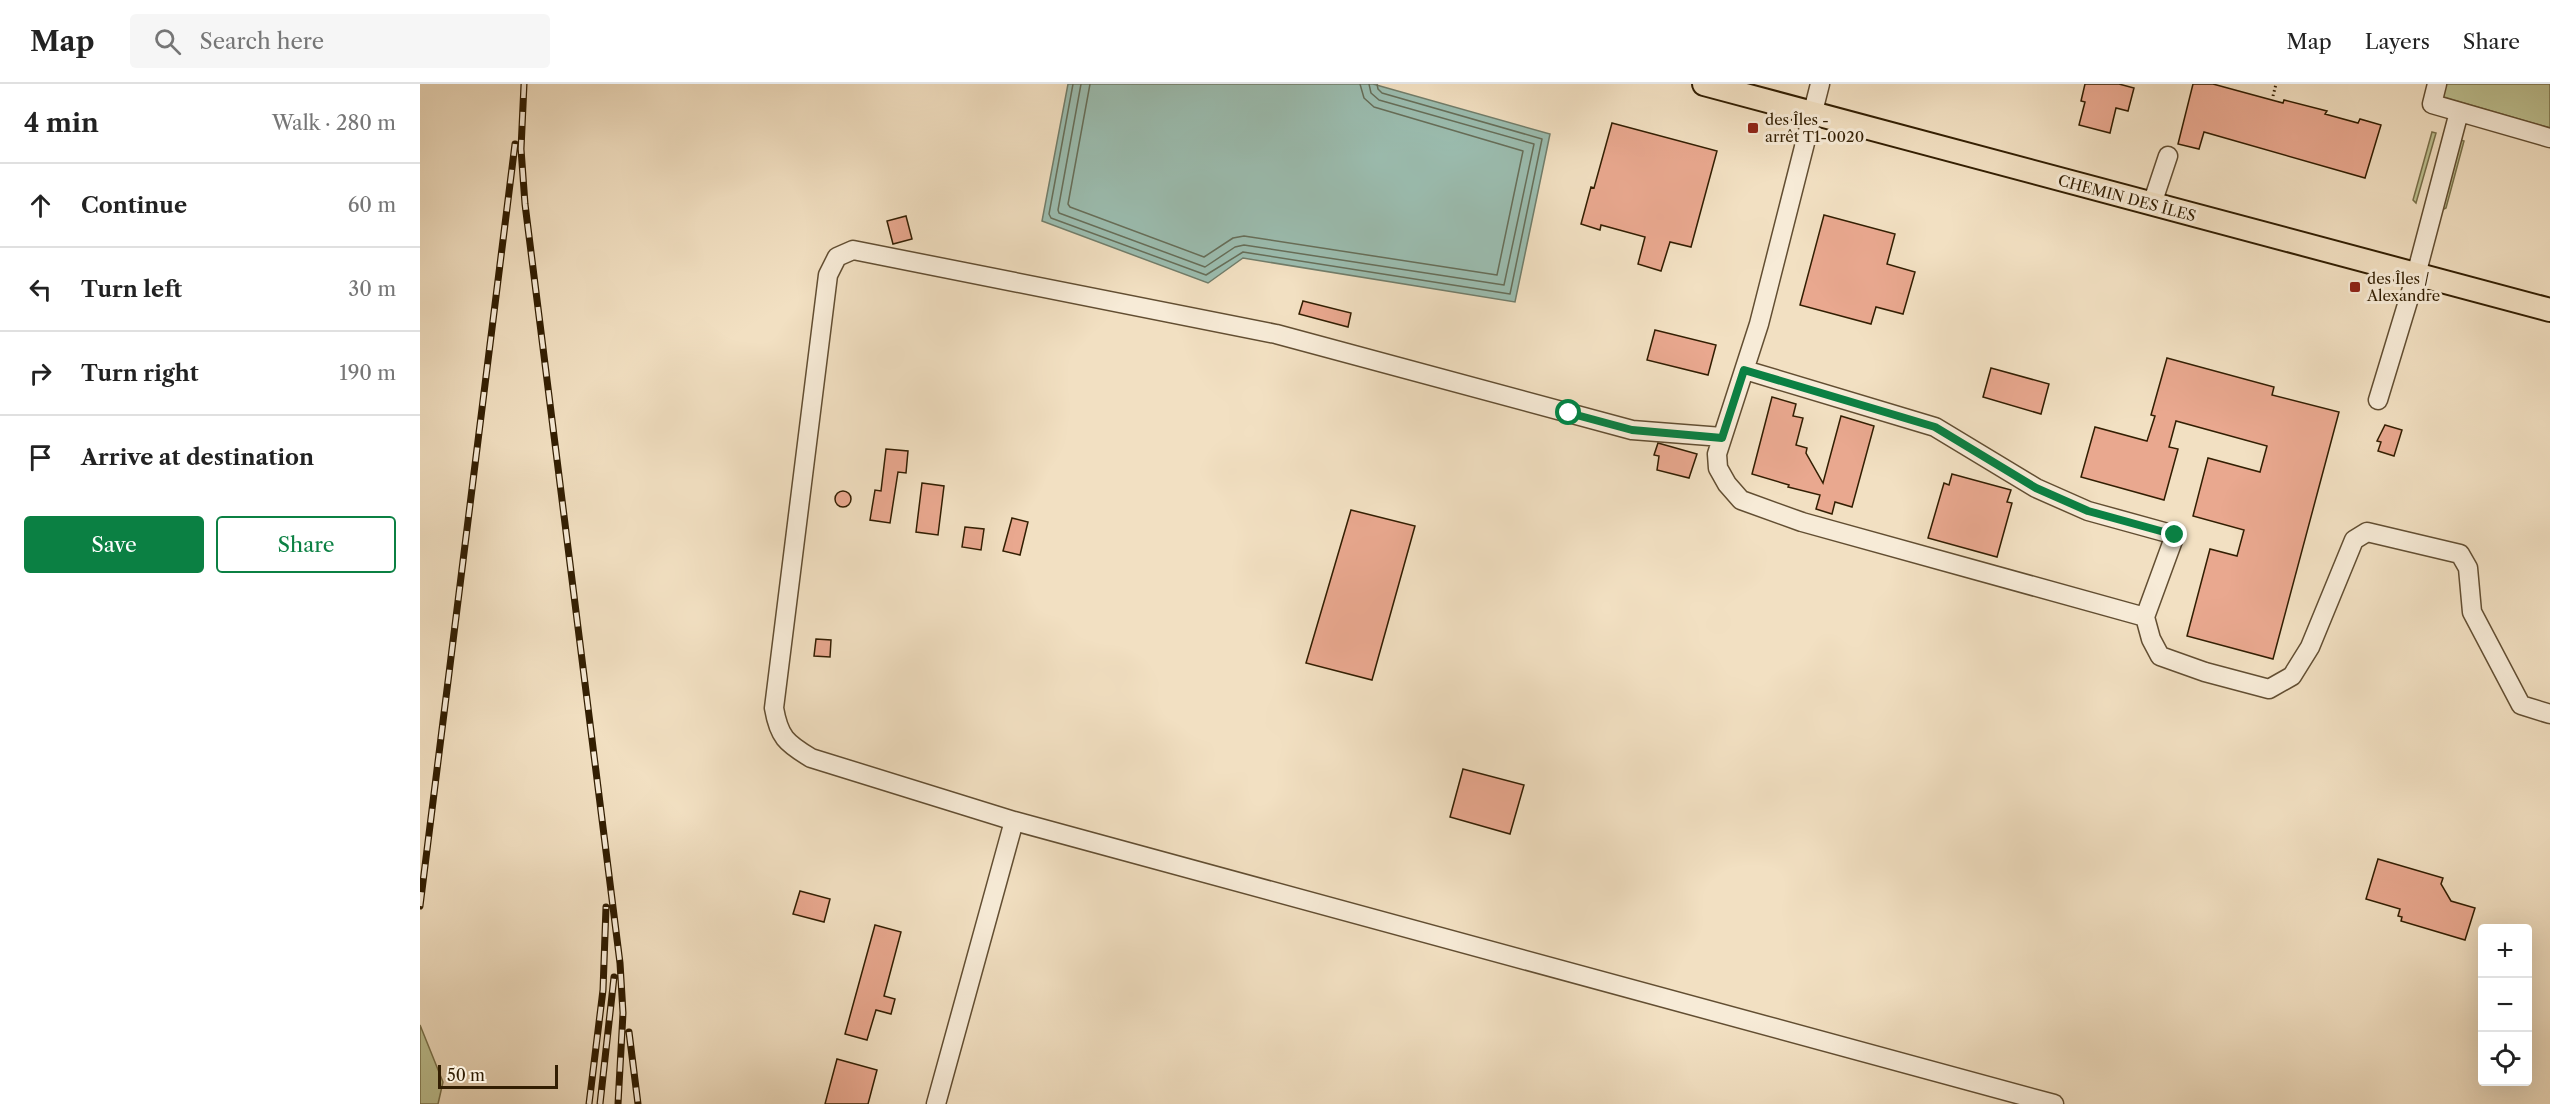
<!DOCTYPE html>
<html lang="en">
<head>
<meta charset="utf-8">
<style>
  :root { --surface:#fff; --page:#f6f6f6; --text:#222; --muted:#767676; --line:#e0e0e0; --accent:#0b8043 }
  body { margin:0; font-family:"Libre Caslon Text",serif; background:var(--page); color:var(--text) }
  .controls { position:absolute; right:18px; bottom:18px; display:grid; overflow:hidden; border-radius:6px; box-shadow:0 6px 24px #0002 }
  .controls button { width:54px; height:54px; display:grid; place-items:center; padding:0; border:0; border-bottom:2px solid var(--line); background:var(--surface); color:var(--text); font:30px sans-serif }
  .scale { position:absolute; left:18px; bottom:15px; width:120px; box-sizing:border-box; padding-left:6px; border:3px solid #321e02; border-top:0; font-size:16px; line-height:21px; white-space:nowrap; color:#321e02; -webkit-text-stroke:4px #f7ebd7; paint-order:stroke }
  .stop { position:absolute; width:18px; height:18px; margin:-14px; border:4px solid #0b8043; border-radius:50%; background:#fff }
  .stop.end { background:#0b8043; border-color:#fff; box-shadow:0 2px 6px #0008 }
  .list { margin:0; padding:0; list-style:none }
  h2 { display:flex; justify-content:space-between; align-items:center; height:78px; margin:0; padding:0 24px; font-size:26px }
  h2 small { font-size:20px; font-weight:400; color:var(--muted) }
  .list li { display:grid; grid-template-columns:39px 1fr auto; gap:18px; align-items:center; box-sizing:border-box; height:84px; padding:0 24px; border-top:2px solid var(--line) }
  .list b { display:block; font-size:22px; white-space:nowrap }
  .list em { font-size:20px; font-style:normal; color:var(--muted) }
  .actions { display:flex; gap:12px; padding:18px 24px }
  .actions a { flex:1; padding:14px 0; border:2px solid var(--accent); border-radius:6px; text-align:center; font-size:21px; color:var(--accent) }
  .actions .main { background:var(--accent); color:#fff }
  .icon { flex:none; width:33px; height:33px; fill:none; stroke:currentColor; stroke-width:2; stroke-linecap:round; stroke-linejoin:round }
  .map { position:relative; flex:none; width:2130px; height:1020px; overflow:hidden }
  header { display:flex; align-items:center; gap:36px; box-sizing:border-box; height:84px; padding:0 30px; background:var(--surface); border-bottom:2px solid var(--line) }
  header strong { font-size:28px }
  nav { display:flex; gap:33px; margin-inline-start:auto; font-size:21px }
  .search { width:420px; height:54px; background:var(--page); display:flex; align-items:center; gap:15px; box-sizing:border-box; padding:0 21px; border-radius:6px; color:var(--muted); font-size:22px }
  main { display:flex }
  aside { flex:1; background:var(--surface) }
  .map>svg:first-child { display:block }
  .green { fill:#bdc191; stroke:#78704a; stroke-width:1.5 }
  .water { fill:#9bbdb0; stroke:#717d6a; stroke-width:1.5 }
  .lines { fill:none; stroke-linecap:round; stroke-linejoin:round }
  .shore { stroke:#666e59; stroke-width:1.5 }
  .building { fill:#e9a88f; stroke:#321e02; stroke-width:1.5 }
  .minor-casing { stroke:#624e32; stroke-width:21 }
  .major-casing { stroke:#321e02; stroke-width:26 }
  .path { stroke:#321e02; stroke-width:3; stroke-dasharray:1.5 3; stroke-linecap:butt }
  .minor { stroke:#f7ebd7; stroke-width:18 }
  .major { stroke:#f2e0c2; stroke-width:22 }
  .rail-casing { stroke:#321e02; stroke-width:7 }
  .rail { stroke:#f7ebd7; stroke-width:4.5; stroke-dasharray:14; stroke-linecap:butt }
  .route { stroke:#0b8043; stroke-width:8 }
  .poi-dot { fill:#8f2418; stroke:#f7ebd7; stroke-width:2 }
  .labels { text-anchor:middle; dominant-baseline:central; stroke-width:6; stroke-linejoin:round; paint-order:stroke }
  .poi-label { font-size:15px; fill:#321e02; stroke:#f7ebd7; text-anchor:start }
  .street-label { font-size:15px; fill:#321e02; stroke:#f7ebd7 }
</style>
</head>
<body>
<header>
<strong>Map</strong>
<div class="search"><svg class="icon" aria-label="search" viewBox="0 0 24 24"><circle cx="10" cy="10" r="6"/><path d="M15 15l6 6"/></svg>Search here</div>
<nav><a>Map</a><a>Layers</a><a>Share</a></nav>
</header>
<main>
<aside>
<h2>4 min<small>Walk · 280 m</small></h2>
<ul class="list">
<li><svg class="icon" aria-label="ahead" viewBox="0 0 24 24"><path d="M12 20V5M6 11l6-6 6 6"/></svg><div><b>Continue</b></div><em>60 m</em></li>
<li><svg class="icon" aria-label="left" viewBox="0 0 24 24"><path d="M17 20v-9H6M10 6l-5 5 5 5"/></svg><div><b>Turn left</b></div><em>30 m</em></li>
<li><svg class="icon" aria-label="right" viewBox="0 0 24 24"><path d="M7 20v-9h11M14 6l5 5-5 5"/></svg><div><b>Turn right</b></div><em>190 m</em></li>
<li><svg class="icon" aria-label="arrive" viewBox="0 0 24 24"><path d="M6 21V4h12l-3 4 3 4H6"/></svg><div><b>Arrive at destination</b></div></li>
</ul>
<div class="actions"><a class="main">Save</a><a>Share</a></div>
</aside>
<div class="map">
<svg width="2130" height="1020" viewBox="0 0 2130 1020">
  <rect width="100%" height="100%" fill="#f2e0c2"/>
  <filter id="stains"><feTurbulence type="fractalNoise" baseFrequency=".00333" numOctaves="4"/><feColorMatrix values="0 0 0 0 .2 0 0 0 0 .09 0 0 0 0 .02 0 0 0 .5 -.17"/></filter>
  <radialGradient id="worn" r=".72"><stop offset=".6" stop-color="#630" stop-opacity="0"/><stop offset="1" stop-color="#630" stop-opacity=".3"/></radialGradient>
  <path class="green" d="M2020,0H2130V44L2017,11Z
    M2012,48L2016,49L1996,119L1993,116Z
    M2040,56L2044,57L2026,124L2022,126Z
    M0,941L23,998L18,1020H0Z"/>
  <path class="water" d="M648,0H953L1130,50L1095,218L823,174L788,199L622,137Z"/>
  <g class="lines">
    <path class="shore" d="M653,0L629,130L631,134L786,191L823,168L1090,210L1122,55L962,9L958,5L957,0
      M661,0L638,126L639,129L785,183L815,163L824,161L1084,201L1114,60L959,16L951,9L949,0
      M670,0L648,120L650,123L784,173L813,154L824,152L1077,191L1103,67L954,23L944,14L940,0"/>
  </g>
  <path class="building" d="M1665,0H1699L1714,4L1708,27L1696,24L1690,49L1659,41L1665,18L1661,17Z
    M1773,0H1793L1863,19L1864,16L1907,27L1905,30L1938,39L1940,35L1961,41L1945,94L1784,48L1779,65L1758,60Z
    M1192,39L1297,67L1271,163L1250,158L1241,187L1218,180L1225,153L1181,141L1180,146L1161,140L1171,103L1174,104Z
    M1404,131L1475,150L1467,180L1495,188L1483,230L1456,223L1451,240L1380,221Z
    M486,132L492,155L473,160L467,137Z
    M883,217L931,229L928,243L879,230Z
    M1235,246L1296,261L1288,291L1227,276Z
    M1747,274L1854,303L1852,311L1919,328L1853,575L1767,552L1790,465L1817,472L1824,446L1773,432L1788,374L1840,388L1847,362L1756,337L1749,363L1758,365L1744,416L1661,393L1675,343L1727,357L1735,332L1731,331Z
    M1571,284L1629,300L1621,330L1563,313Z
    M1352,313L1376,320L1373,332L1383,334L1376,361L1387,364L1386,369L1403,399L1421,332L1454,342L1432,423L1415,418L1412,430L1396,425L1400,411L1368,403L1369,401L1332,390Z
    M1965,341L1982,346L1974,372L1958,367L1961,358L1957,357Z
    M1238,359L1277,370L1269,394L1237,386L1239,372L1234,371Z
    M466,365L488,367L486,389L478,388L470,439L450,436L455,406L461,407Z
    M1532,390L1591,406L1587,418L1592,419L1577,473L1508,454L1524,399L1529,401Z
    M502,399L524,402L518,451L496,448Z
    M415 415a8 8 0 1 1 16 0a8 8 0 1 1-16 0Z
    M931,426L995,442L952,596L886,579Z
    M592,434L608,438L600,471L583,467Z
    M545,443L564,445L561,466L542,463Z
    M396,555L411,556L410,573L394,572Z
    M1043,685L1104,701L1090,750L1030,733Z
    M1958,775L2023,794L2021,800L2031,817L2055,824L2045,856L1981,837L1982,833L1978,832L1980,825L1946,815Z
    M380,807L410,815L404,838L373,830Z
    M455,841L481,848L464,912L475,915L471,930L456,926L447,956L425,950Z
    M417,975L457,986L448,1020H405Z"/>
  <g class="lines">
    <g class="minor-casing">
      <path id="minor" d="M1400,0L1339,240L1297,370L1298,384L1307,400L1321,416L1382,438L1725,533L1731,555L1740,572L1785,588L1849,605L1872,592L1890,563L1934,456L1947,448L2040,470L2048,484L2052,528L2101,621L2130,630
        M2017,0L2012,20L2130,54
        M1732,120L1748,72
        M1325,286L1515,343L1616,404L1668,427L1755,451L1725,533
        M1958,316L1996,191L2039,28
        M1302,353L1212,346L856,250L433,166L417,173L408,191L354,624C359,653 366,659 391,674L594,737L1634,1020
        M516,1020L594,737"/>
    </g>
    <g class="major-casing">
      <path id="major" d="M1284,0L2130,226"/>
    </g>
    <path class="path" d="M1853,12L1856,0"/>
    <use href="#minor" class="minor"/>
    <use href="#major" class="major"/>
    <g class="rail-casing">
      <path id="rail" d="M104,0L101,65L105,120L200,879L203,929L198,1020
        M0,822L95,60
        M209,948L218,1020
        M169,1020L183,906L186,823
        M180,1020L194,893"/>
    </g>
    <use href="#rail" class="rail"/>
  </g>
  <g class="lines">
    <path class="route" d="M1149,329L1212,346L1302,354L1324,286L1515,343L1616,404L1668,427L1755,451"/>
  </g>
  <g class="poi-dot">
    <rect x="1327" y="38" width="12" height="12" rx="3"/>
    <rect x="1929" y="197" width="12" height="12" rx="3"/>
  </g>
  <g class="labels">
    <g class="poi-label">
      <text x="1345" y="35">des Îles -<tspan x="1345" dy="17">arrêt T1-0020</tspan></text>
      <text x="1947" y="194">des Îles /<tspan x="1947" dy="17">Alexandre</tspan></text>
    </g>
    <g class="street-label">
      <text transform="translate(1707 114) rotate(15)">CHEMIN DES ÎLES</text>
    </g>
  </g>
  <rect width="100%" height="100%" filter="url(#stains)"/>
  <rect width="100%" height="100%" fill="url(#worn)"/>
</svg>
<div class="controls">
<button>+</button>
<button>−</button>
<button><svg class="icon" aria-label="locate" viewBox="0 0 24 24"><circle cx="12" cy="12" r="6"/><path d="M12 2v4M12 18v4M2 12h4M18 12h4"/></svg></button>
</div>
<div class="scale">50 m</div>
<div class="stop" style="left:1149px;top:329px"></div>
<div class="stop end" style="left:1755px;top:451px"></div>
</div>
</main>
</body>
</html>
